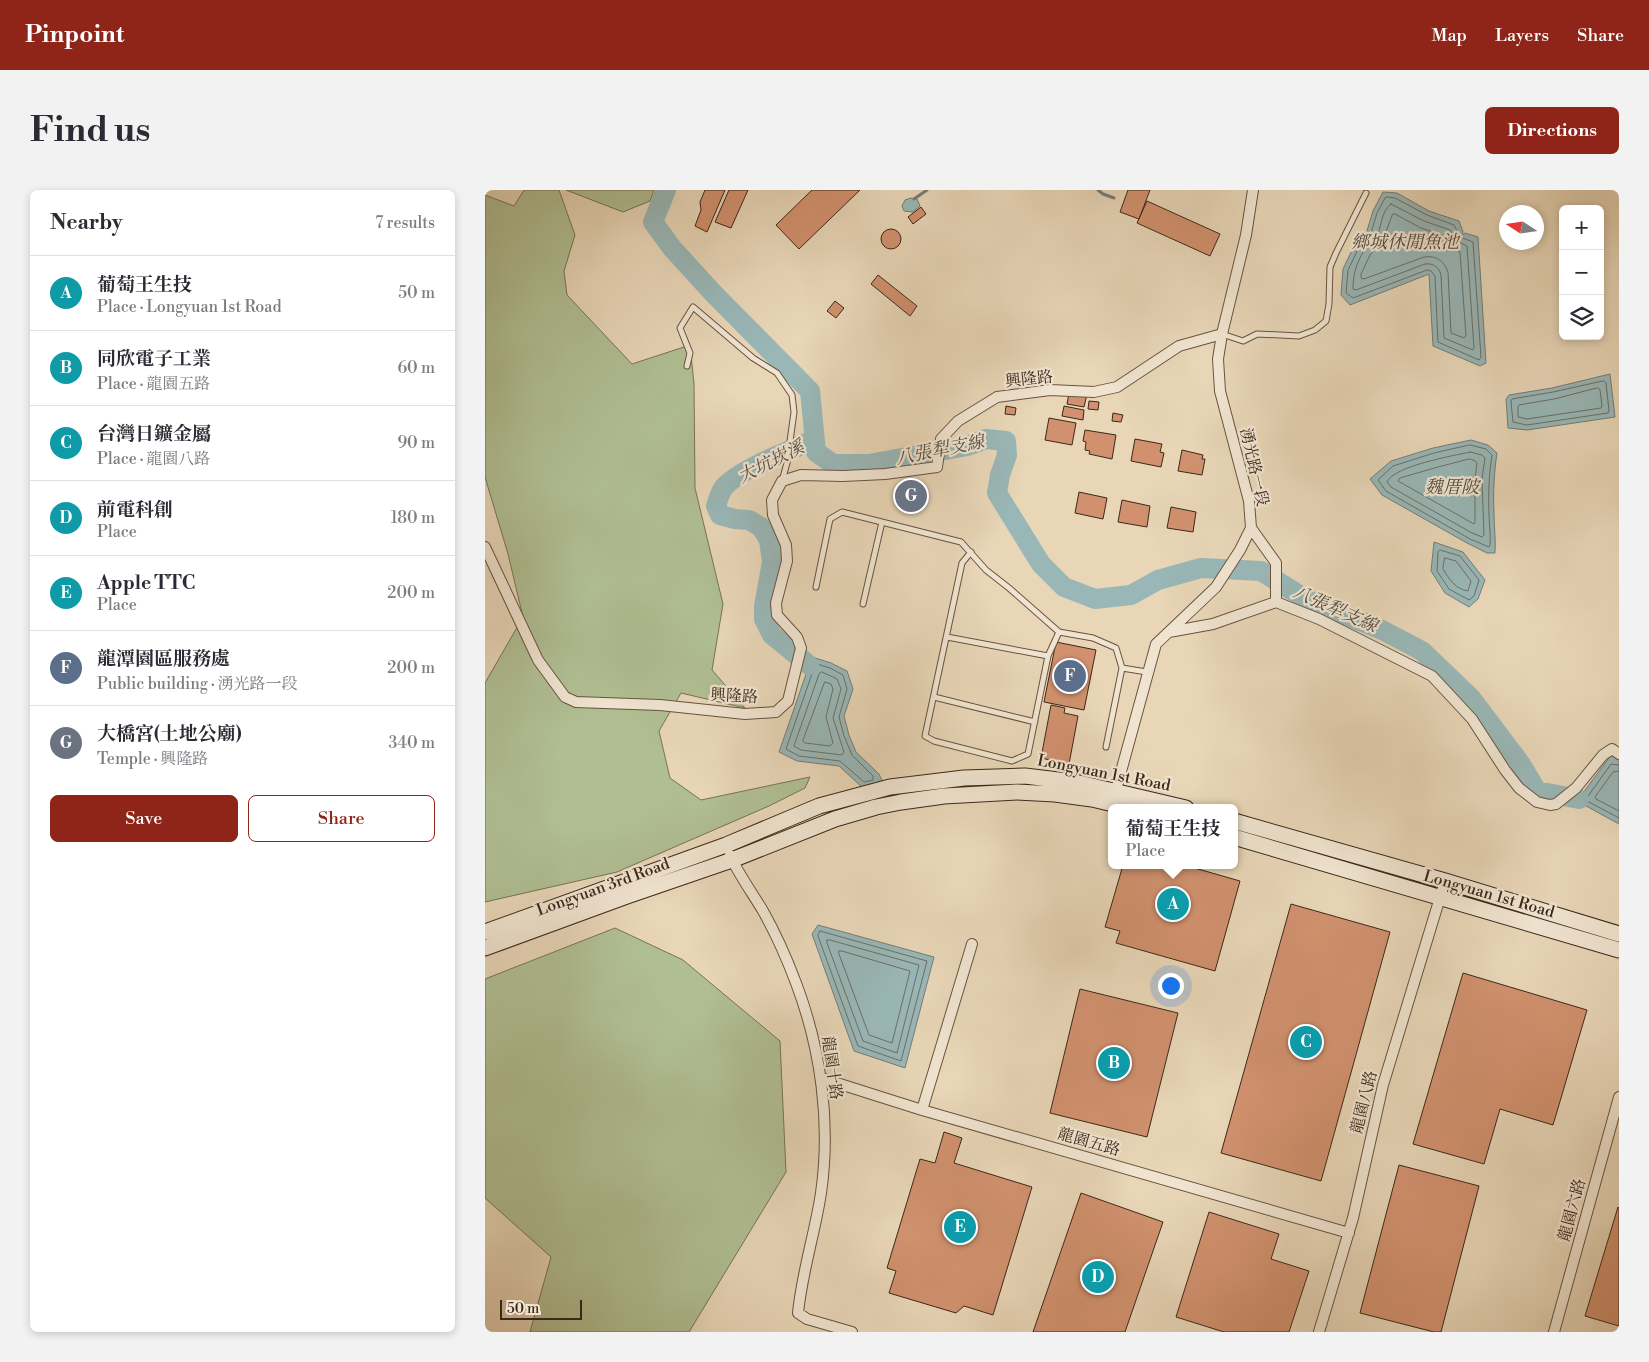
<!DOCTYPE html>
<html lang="en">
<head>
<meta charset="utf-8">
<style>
  :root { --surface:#fff; --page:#f2f2f3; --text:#2b2b33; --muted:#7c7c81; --line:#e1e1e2; --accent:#8f2418 }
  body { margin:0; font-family:"Libre Bodoni","Noto Serif TC",serif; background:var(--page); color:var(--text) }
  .controls { position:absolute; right:15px; top:15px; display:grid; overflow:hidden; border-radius:8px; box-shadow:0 2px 8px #0003 }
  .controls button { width:45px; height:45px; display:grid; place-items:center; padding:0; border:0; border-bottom:1px solid var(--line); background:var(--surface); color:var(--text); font:25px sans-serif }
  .compass { position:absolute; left:1014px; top:15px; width:45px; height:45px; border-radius:50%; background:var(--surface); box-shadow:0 2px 8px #0003; rotate:282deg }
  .scale { position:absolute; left:15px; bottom:12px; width:82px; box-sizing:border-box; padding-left:5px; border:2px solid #3d271a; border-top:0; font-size:14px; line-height:18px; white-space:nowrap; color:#3d271a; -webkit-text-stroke:4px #f0e4d0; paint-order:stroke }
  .you { position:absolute; left:685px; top:795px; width:18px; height:18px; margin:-12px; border:4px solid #fff; border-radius:50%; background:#1a73e8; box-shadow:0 0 0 8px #1a73e833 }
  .badge { display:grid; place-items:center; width:32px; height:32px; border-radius:50%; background:var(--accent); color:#fff; font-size:16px; font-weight:700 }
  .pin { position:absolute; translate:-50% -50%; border:2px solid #fff; box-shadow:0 1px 5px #0006 }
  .popup { position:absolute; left:623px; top:614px; width:130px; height:65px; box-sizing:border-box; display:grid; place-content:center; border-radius:8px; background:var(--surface); filter:drop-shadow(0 1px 4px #0005); font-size:16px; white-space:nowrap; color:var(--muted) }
  .popup b { font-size:19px; color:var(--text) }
  .popup::after { content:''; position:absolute; left:50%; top:100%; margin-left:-10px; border:10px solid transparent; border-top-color:var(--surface) }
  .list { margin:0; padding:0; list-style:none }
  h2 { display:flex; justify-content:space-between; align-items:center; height:65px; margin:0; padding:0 20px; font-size:21px }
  h2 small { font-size:16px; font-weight:400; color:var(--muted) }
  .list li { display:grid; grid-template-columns:32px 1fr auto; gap:15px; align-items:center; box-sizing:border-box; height:75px; padding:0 20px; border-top:1px solid var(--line) }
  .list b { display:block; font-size:19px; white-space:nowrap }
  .list p { margin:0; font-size:16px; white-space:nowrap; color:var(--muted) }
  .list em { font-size:16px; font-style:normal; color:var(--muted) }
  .actions { display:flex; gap:10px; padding:15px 20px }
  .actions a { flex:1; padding:11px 0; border:1px solid var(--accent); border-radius:8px; text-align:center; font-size:18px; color:var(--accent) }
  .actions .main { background:var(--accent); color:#fff }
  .icon { flex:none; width:28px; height:28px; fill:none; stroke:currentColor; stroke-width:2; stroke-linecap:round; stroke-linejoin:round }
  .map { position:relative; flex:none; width:1134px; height:1142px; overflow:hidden; border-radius:8px }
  header { display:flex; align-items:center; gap:30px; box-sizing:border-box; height:70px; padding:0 25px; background:var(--accent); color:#fff }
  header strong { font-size:24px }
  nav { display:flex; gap:28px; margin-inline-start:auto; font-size:18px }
  .intro { display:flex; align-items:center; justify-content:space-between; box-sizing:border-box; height:120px; padding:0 30px }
  h1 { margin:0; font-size:35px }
  .button { padding:12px 22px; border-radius:8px; background:var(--accent); color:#fff; font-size:18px; font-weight:700 }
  main { display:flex; gap:30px; padding:0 30px }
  aside { flex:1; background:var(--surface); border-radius:8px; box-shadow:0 2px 8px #0003 }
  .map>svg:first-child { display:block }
  .green { fill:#b0bf93; stroke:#767356 }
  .water { fill:#99b7b7; stroke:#747d78 }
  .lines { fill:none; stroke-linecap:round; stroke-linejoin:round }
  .shore { stroke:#6b6f68; stroke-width:1 }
  .stream { stroke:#747d78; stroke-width:3 }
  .river { stroke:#99b7b7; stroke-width:20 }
  .building { fill:#d1916e; stroke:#3d271a }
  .lane-casing { stroke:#685341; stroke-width:7 }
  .street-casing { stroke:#685341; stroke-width:12 }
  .secondary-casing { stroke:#3d271a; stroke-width:17 }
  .lane { stroke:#f0e4d0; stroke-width:5 }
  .street { stroke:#f0e4d0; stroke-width:10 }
  .secondary { stroke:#f0e4d0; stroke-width:15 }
  .labels { text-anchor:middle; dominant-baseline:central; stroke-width:4.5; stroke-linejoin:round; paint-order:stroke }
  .street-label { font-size:16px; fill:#3d271a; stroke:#f0e4d0 }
  .water-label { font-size:18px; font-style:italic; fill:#544b41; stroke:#f0e4d0 }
</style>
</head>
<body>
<header>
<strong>Pinpoint</strong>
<nav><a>Map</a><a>Layers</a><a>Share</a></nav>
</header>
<div class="intro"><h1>Find us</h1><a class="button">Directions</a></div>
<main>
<aside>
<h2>Nearby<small>7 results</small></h2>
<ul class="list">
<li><span class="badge" style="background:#0f9aa8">A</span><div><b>葡萄王生技</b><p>Place · Longyuan 1st Road</p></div><em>50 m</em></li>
<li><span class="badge" style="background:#0f9aa8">B</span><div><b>同欣電子工業</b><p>Place · 龍園五路</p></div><em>60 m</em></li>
<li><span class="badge" style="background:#0f9aa8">C</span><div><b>台灣日鑛金屬</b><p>Place · 龍園八路</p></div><em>90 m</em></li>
<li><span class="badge" style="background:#0f9aa8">D</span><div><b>前電科創</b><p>Place</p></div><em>180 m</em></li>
<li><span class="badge" style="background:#0f9aa8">E</span><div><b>Apple TTC</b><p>Place</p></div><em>200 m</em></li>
<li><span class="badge" style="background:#5c6f8a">F</span><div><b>龍潭園區服務處</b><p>Public building · 湧光路一段</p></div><em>200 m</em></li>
<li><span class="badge" style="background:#6b7280">G</span><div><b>大橋宮(土地公廟)</b><p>Temple · 興隆路</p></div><em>340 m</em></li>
</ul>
<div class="actions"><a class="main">Save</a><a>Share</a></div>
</aside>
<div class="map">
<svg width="1134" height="1142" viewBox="0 0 1134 1142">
  <rect width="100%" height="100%" fill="#e8d6b7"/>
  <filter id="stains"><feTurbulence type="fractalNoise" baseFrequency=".004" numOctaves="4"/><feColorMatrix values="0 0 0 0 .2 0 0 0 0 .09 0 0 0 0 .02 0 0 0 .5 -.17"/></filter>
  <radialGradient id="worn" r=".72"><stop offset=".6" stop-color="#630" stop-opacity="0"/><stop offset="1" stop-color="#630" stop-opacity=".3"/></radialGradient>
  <path class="green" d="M39,0H74L90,45L79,81L82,105L147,174L205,155L209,194L210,298L238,414L227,480L260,518L196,503L174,541L185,588L216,610L325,587L320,598L284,616L132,682L0,712V493L38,427L23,364L0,287V5L29,16Z
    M81,0H169L165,11L138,22Z
    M130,738L198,770L295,851L301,982L204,1142H45L66,1067L0,1008V789Z"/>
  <path class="water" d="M898,2L912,3L944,21L974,31L978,42L976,46L980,43L993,47L1001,173L995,176L948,156L944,84L865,115L856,105L858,79L870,54L881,44L888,21Z
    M426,8L432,9L435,16L428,22L419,21L417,16L420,10Z
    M1125,184L1130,227L1042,240L1023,238L1021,209L1024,205L1067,198Z
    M986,250L1003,255L1012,263C1009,283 1008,303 1009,323C1009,337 1011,350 1010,363H1002L982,353L897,305L885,289L906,271L948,258Z
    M949,352L978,362L1000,390L993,409L984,417L960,403L946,381Z
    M327,467L346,473L362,481L368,499L359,526L364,545L371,562L394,584L398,592L378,598L354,576L312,571L294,562Z
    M1127,564L1134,572V634L1092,611Z
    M333,735L449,767L420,878L369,861L327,744Z"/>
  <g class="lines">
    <path class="shore" d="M903,7L910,8L942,25L969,35L975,47L988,52L996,167L994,170L953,152L950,86L946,81L942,80L868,108L861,103L863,80L874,57L885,46L892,23L900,8Z
      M906,14L939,31L965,40L971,51L982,56L989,158L988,160L959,148L956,85C954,77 948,73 940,74L871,100L868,99C868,86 871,73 879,61C882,57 887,54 890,50C897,39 895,22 906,14Z
      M908,24H910L936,38L959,46L966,57L975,62L981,146L979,148L966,143L963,82C959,71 951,65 939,67L879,89L876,88V84L885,65L897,52Z
      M1119,191L1121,193L1124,221L1123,223L1042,235L1028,232L1026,212L1027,209L1068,202Z
      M1113,198L1115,200L1117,216L1116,218L1042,229L1033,227V217L1034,215L1069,209Z
      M985,255L1001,259L1007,265C1004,285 1003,304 1004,324C1004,335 1006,345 1005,355L1004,357L985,349L901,301L893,290L908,276L949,263Z
      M985,262L997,265L1000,268L997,289L999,345L997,347L987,343L906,297L902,292C909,276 967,266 985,262Z
      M985,269L990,271L992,273L990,289V332L989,334L913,291L915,288L953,277Z
      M955,360L975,366L994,390L989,406L984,410L964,399L952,381L953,362Z
      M960,368L971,371L986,391L983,401C970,399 964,389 958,379Z
      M332,474L345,478L358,485L362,499L354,527L359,546L367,565L388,586V590L379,592L355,571L314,566L301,559L330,475Z
      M337,482L352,489L356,499L348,528L359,562L357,565L316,560L309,556L334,484Z
      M340,492L346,494L348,499L341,527L348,553L345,556L320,553L318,551Z
      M1134,575L1126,574L1101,609L1102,611L1134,628
      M1134,581L1128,582L1110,607L1111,609L1134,621
      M335,741L442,771L416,871L373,856L333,746Z
      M342,750H345L434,775L412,863L378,851L342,753Z
      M354,761H357L425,781L407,853L384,845L354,764Z"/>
    <path class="stream" d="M613,0L618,4L629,8
      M429,9L442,0"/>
    <path class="river" d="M181,0L168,32L187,58L228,103L325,201L331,262L348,274H384L482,256L501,249L521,251L522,265L515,285L512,303L556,374L579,397L610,409L646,405L673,390L716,378L776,381L819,408L897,440L937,461L986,508L1035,573L1052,601L1094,609
      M324,475L287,445L279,429V416L287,372L284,350L276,337L264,330L250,329L235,325L231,316C233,310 235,302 239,297C255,279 306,260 329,250"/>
  </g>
  <path class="building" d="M220,0H240L222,42L210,36L216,20L215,12Z
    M244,0H263L246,38L230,32Z
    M327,0H375L314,59L291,35Z
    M643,0H665L654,29L635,22Z
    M662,11L735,44L725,66L652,33Z
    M436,17L441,24L428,34L423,27Z
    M396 49a10 10 0 1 1 20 0a10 10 0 1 1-20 0Z
    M393,85L432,116L425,126L386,94Z
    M350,111L359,118L351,128L342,121Z
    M584,203L602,204L599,217L582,214Z
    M604,211L614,212L613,220L603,219Z
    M521,216L531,218L530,225L520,224Z
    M579,216L599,220L598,230L577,226Z
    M628,223L638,225L636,232L627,231Z
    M564,228L591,233L587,255L560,250Z
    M600,240L631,245L627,269L604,264L605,261L600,260L601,252L598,251Z
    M650,249L677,254L675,262L679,263L676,277L646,271Z
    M697,260L718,265L717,269H720L717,285L693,281Z
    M417,300H437L436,312L416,311Z
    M594,302L622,308L618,329L590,323Z
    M637,310L665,316L662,337L633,332Z
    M686,317L711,322L708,342L682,338Z
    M571,452L611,460L599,520L559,512Z
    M566,515L580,518L579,523L593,526L584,574L556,568Z
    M638,675H699L755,691L730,781L631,753L635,741L620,737Z
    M806,714L905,742L836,991L736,963Z
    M978,783L1102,820L1068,935L1015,919L999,974L928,954Z
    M595,799L693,823L662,947L565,923Z
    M459,942L477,948L469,973L547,997L508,1125L479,1116L471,1123L404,1103L411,1081L402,1078L435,969L450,973Z
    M914,975L994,996L956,1142H949L875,1123Z
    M596,1003L678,1032L640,1142H548Z
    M1133,1017L1134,1018V1136L1100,1126Z
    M724,1022L794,1044L786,1069L824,1081L804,1142H739L691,1127Z"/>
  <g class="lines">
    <g class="lane-casing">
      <path id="lane" d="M737,144L758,151L772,144L814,146L830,140L841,131L844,114L845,77L851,63L881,3
        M202,176L205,163L195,138L208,117L268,168L292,183L307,205L309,222L302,273L297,291
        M486,362L477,373L440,546L449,551L527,571L543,564L563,466L574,442
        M331,397L345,329L357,322L476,352L501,380L524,398L574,442L608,448L631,458L637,478L662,482
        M378,414L397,332
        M462,447L563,466
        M449,507L550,532
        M621,557L637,478"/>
    </g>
    <g class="street-casing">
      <path id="street" d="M766,338L791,373V412
        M0,357L53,470L80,507L91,512L175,515L260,524L291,522L303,511L316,458L312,447L292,425L291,413L302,371L301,355L288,325L287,310L297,291L316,285L358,286L400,284L452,277L456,249L473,231L512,207L565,200L609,202L632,197L694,156L737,144
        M684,442L728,434L791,412L834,429L947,486L987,529L1020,580L1034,598L1052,612L1065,615L1071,614L1091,598L1118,565L1127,559L1134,564
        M629,607L671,454L731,397L755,360L766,338L764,311L735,201L733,169L737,144L761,45L768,0
        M245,665C252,682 268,704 278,721C291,744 302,769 311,793C336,859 346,933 336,1003C330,1043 317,1082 313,1123L322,1129L367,1142
        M336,888L437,920L864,1043
        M437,920L487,754
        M834,1142L868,1028L898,895L960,691
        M1069,1142L1134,907"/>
    </g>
    <g class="secondary-casing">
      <path id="secondary" d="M749,631L960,691L1134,744
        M749,647L1134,760
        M0,742L241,655L334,616L405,597L479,588L540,586L590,592L701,618
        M0,758L142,706L247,670L350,629L391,617L416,612L459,606L532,602L570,604L607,609L645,618"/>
    </g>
    <use href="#lane" class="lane"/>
    <use href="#street" class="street"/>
    <use href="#secondary" class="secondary"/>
  </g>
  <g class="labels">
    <g class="street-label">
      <text transform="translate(544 189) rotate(-6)">興隆路</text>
      <text transform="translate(769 277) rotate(77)">湧光路一段</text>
      <text transform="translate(249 506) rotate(3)">興隆路</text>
      <text transform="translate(619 583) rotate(11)">Longyuan 1st Road</text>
      <text transform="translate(118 697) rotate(-20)">Longyuan 3rd Road</text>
      <text transform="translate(1004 704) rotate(16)">Longyuan 1st Road</text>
      <text transform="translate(347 878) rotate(82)">龍園十路</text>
      <text transform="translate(879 912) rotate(-76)">龍園八路</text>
      <text transform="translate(604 952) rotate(16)">龍園五路</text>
      <text transform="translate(1087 1020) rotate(-75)">龍園六路</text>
    </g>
    <g class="water-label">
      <text x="920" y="52">鄉城休閒魚池</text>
      <text transform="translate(455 260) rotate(-11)">八張犁支線</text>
      <text transform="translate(286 272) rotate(-27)">大坑崁溪</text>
      <text x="967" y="297">魏厝陂</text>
      <text transform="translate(850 419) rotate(24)">八張犁支線</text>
    </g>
  </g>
  <rect width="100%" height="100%" filter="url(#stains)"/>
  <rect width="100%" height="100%" fill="url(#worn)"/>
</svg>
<div class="controls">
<button>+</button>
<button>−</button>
<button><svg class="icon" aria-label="layers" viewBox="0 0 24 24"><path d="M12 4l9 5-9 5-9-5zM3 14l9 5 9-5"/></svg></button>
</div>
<svg class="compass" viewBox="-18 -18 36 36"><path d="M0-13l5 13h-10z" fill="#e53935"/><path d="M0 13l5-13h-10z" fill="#7c7c81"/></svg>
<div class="scale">50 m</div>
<div class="you"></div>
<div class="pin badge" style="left:688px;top:714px;background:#0f9aa8">A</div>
<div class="popup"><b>葡萄王生技</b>Place</div>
<div class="pin badge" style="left:629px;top:873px;background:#0f9aa8">B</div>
<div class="pin badge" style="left:821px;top:852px;background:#0f9aa8">C</div>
<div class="pin badge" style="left:613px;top:1087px;background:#0f9aa8">D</div>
<div class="pin badge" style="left:475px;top:1037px;background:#0f9aa8">E</div>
<div class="pin badge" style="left:585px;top:486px;background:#5c6f8a">F</div>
<div class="pin badge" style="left:426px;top:306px;background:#6b7280">G</div>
</div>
</main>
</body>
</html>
